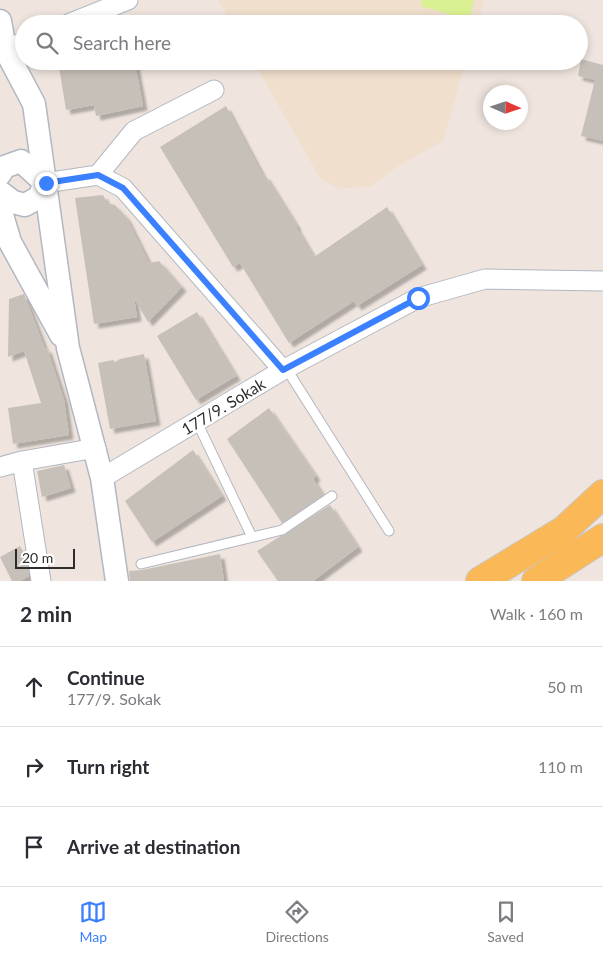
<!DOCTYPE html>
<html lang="en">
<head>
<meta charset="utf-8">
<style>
  :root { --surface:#fff; --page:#f7f7f7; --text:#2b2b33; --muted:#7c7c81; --line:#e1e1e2; --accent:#3b81ff }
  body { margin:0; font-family:Lato,sans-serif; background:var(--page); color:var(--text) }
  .compass { position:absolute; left:483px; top:85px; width:45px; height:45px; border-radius:50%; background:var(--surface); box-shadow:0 2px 8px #0003; rotate:93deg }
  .scale { position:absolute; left:15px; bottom:12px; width:60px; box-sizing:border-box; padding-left:5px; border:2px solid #2c2c2c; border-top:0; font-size:14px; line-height:18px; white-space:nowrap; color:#2c2c2c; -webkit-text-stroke:4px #fff; paint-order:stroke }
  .stop { position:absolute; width:15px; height:15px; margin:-11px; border:4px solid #3b81ff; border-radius:50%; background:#fff }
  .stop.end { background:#3b81ff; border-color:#fff; box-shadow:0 1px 5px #0008 }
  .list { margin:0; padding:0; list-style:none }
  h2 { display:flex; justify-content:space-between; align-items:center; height:65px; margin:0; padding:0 20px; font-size:21px }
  h2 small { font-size:16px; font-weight:400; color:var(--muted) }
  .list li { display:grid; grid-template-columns:32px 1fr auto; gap:15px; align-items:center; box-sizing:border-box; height:80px; padding:0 20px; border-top:1px solid var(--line) }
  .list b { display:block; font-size:19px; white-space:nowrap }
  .list p { margin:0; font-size:16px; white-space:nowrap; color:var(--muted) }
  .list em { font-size:16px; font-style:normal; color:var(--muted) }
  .icon { flex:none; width:28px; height:28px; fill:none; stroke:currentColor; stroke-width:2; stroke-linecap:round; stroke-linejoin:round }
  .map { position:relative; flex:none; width:603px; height:581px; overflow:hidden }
  .search { position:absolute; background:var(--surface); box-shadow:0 2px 8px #0003; left:15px; right:15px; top:15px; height:55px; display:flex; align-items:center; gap:12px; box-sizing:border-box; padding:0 18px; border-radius:28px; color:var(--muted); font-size:19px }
  .sheet { height:305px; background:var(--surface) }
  nav { display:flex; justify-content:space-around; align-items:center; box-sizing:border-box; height:70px; border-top:1px solid var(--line); background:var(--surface); font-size:14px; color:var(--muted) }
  nav a { display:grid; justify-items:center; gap:2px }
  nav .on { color:var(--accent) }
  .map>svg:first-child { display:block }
  .education { fill:#f1dfcd }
  .pitch { fill:#d9f192 }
  .building { fill:#c7c0b9; filter:url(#shadow) }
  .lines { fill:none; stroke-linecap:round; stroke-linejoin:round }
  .service-casing { stroke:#b2b7c1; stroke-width:11 }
  .minor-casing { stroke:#b2b7c1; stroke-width:21 }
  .tertiary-casing { stroke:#b2b7c1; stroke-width:25 }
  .primary-casing { stroke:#c8c8c8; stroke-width:30 }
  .service { stroke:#fff; stroke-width:9 }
  .minor { stroke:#fff; stroke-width:19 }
  .tertiary { stroke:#fff; stroke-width:22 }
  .primary { stroke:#fbb857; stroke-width:28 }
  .route { stroke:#3b81ff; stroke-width:6 }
  .labels { text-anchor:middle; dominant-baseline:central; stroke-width:5; stroke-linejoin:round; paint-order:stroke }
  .street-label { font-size:16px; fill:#2c2c2c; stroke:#fff }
</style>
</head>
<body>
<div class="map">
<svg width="603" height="581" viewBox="0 0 603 581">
  <defs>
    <filter id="shadow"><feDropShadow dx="4.5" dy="4.5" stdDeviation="1" flood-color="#0004"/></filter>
  </defs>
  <rect width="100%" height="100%" fill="#efe5de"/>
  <path class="education" d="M218,0H484L477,24H232Z
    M253,61H466L443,141L398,166L372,186L339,189L320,178Z"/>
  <path class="pitch" d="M422,0H474L469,20L421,6Z"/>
  <path class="building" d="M581,59L603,65V141L581,136L595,80L578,76Z
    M58,61H122L123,65L135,63L143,106L96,116L94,105L66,110Z
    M226,106L263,176L265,175L297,226L296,227L314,257L387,207L422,265L357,306L354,301L289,343L240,263L233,267L160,147Z
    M103,195L107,203L115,205L126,217L149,263L159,261L182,287L148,322L134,298L137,317L94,324L75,198Z
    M24,294L45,349L47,348L64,400L69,435L13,444L8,408L41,403L24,351L8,357L9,299Z
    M197,312L236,376L196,400L157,336Z
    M144,354L156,421L110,429L98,363L113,360L115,362L120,359Z
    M269,408L316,476L313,479L323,495L282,523L227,439Z
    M193,450L222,496L152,542L125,501Z
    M64,465L71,488L42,497L37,471Z
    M330,505L358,547L313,581H278L257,551Z
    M20,546L26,557L29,576L20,581H12L0,557Z
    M220,554L224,581H130L129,571L142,570Z"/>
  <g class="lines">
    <g class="service-casing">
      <path id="service" d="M286,368L389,531
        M197,422L252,537
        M141,564L282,530L332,496"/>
    </g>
    <g class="minor-casing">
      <path id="minor" d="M68,24L128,0
        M5,49L24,42
        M98,175L123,188L283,370
        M45,183L98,175L134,131L214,90
        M0,467L22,461
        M102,478L283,370L418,298L485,279L603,281
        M41,581L22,461L96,448"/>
    </g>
    <g class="tertiary-casing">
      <path id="tertiary" d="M0,21L5,49L34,104L68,348L102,478L117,581
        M0,174L4,167L21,161L45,183
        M0,192L13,202L25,205L39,197L45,183
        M0,208L10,242L61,335"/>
    </g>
    <g class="primary-casing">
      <path id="primary" d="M480,581L564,530L603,494
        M536,581L603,538"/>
    </g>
    <use href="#service" class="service"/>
    <use href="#minor" class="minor"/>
    <use href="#tertiary" class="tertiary"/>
    <use href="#primary" class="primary"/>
  </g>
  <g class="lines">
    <path class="route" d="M46,183L98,175L123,188L283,370L418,298"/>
  </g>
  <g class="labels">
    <g class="street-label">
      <text transform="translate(223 406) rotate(-31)">177/9. Sokak</text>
    </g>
  </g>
</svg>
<svg class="compass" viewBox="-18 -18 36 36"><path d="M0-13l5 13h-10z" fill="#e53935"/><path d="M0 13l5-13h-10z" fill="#7c7c81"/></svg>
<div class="scale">20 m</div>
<div class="stop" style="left:418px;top:298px"></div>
<div class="stop end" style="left:46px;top:183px"></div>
<div class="search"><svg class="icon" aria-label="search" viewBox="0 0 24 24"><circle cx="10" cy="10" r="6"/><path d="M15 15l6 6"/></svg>Search here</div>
</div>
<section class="sheet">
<h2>2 min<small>Walk · 160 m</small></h2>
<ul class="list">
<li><svg class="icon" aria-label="ahead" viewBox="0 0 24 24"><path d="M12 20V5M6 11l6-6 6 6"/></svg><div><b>Continue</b><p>177/9. Sokak</p></div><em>50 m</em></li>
<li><svg class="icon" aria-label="right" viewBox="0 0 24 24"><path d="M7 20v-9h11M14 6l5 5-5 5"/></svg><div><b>Turn right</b></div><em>110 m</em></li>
<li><svg class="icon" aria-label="arrive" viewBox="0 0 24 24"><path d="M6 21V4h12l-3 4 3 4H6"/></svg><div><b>Arrive at destination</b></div></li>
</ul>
</section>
<nav>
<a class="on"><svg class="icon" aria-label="map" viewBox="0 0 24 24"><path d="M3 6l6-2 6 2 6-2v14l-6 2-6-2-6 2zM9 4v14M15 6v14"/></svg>Map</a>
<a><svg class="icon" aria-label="directions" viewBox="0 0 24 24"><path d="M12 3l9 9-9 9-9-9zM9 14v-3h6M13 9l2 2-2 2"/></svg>Directions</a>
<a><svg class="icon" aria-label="saved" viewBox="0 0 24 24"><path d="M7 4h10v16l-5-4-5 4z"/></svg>Saved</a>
</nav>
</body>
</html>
